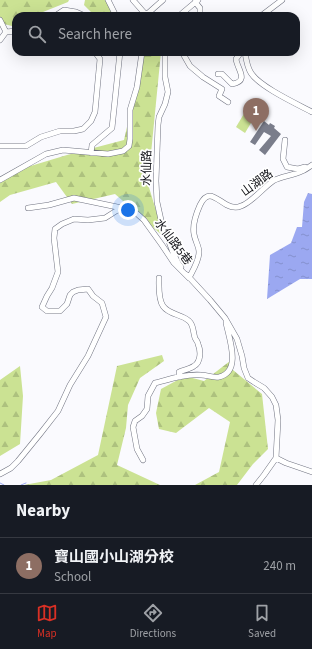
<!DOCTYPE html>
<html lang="en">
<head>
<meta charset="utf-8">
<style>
  :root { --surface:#171b24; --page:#242831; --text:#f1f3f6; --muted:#9ea1a6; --line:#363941; --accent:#d93025 }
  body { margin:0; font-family:"Source Sans 3","Noto Sans TC",sans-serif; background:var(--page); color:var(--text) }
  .you { position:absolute; left:128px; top:210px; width:14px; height:14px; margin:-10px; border:3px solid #fff; border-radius:50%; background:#1a73e8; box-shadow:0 0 0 6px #1a73e833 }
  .badge { display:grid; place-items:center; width:26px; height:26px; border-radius:50%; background:var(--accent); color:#fff; font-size:13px; font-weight:700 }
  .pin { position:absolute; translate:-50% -33px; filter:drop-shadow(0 1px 2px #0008) }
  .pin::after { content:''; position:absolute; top:21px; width:14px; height:12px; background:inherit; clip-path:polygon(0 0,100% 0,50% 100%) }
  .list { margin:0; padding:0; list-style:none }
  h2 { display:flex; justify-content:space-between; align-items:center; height:52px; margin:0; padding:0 16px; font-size:17px }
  h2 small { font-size:13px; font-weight:400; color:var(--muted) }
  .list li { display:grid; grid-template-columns:26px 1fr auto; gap:12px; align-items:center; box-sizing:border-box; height:56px; padding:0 16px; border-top:1px solid var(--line) }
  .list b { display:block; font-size:15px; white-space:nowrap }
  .list p { margin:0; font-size:13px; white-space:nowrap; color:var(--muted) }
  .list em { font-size:13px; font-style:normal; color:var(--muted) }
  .icon { flex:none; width:22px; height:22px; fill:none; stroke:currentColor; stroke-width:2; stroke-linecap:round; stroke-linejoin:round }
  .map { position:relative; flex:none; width:312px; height:485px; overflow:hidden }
  .search { position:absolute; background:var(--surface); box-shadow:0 4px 16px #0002; left:12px; right:12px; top:12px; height:44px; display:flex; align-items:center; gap:10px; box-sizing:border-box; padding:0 14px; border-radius:12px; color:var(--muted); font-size:15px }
  .sheet { height:108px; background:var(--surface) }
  nav { display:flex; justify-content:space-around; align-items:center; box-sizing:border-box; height:56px; border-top:1px solid var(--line); background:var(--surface); font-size:11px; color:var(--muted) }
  nav a { display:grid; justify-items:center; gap:2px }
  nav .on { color:var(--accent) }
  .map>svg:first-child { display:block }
  .green { fill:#cbe293 }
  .forest { fill:url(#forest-firs) }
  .water { fill:url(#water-ripples) }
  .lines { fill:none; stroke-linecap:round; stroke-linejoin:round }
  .stream { stroke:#9ba8f1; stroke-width:1 }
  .building { fill:#7a7d8b }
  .minor-casing { stroke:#707381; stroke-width:6 }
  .minor { stroke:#fff; stroke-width:5 }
  .labels { text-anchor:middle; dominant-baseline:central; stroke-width:3.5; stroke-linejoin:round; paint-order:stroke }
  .street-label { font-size:12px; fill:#101116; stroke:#fff }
</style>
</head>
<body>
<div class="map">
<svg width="312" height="485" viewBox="0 0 312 485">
  <defs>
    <pattern id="forest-firs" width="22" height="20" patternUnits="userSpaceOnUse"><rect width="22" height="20" fill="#cbe293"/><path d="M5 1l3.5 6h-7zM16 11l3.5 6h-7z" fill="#adc17e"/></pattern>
    <pattern id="water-ripples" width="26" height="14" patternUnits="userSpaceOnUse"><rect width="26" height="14" fill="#9ba8f1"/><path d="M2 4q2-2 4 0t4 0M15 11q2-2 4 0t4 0" fill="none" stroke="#8490ce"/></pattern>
  </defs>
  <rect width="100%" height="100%" fill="#fafafe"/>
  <path class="green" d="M245,112L254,118L245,133L236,127Z"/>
  <path class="forest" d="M0,0H69L68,2L43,12L38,16H16V27L0,23Z
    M85,0H108L120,16H95L84,5Z
    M144,52H161L148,184L164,237L115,194L72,204L56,182L10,195L0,202V178L24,168L67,155L124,140Z
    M162,355L164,361L140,378L128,405L126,428L117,465L160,485H24L51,480L98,455L117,366Z
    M230,361L233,370L262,394L268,449L253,464L237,485H191H195L219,472L230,422L209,408L176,433L159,429L156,413L161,389L185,376L204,381Z
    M20,366L23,396L20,444L0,456V380Z"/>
  <path class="water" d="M308,193L312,194V279H300L267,299L270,255L291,243L297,227H302L304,202Z"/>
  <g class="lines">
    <path class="stream" d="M0,483L4,485
      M21,485L26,483"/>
  </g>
  <path class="building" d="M264,121L269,125L270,123L275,126L274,128L281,134L265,155L259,150L271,136L264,132L255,145L250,142Z"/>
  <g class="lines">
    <g class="minor-casing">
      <path id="minor" d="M108,0L116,16
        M133,0L147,16
        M195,2L200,8V16
        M146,15L163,0
        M55,16L64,10L76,12L85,16
        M179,16L198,0
        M261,16L282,0
        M0,20L6,32
        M0,40L6,32L16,31
        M165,52V77L168,92L165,104L159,117L158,125L156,181L157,202L161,220L172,250L178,263L181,267
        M182,52L190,66L203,77L222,89L219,96L228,102
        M245,52C246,59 247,67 251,73C260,87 297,104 312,112
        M218,74H222L232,84C250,81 237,69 236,59L241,52
        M285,140L283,159L287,167L298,169L305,167
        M0,146H26L41,137L60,131H74L83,129L91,121L95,112L100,59L95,52
        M91,153L92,145L112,128L120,52
        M0,180L46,154L63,150L108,154L123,151L129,146L130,139V110L137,87L142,52
        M28,208L49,205L74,198L122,208
        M187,275L210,300L225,318L237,339L242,356L244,368L248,378L254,382L264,388L272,397L276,405L278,420L276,458L264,475L256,485
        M159,278C159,286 158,299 163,306C169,315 182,314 189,321C194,325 193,333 195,338C196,340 198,342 198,344C201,351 201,362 194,366C190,369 184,370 179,372L180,377
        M189,278C193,270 199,261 199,252C199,246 195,241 194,234C192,224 196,214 200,205C208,188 216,199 227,205C231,207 237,208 241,206C250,204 264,187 273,181C281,176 292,176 302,171C305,170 309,167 312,165
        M276,458L286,463L312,472
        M143,460L137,449L133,427L135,421L142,416L147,409L148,396L155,383C170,379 185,374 201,375C207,375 213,378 219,377C242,372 229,338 226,323
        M0,474L11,468L18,461L40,434L58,411L70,385L88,356L106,317L102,303L93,296L88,289L78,290L73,292L70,295L67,304L60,311H47L42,307L47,296L52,288L58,272L54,238L55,229L62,224L74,219L88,220L105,218L116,211L125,208L135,212L144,220L162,245L174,263L189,278"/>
    </g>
    <use href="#minor" class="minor"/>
  </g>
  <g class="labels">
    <g class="street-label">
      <text transform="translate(147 168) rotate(-89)">水仙路</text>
      <text transform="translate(257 183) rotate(-36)">山湖路</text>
      <text transform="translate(173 242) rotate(53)">水仙路5巷</text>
    </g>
  </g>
</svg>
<div class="you"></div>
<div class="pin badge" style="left:256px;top:131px;background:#8d6e63">1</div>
<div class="search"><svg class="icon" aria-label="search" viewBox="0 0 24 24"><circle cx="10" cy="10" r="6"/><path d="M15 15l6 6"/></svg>Search here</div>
</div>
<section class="sheet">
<h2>Nearby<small></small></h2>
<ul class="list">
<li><span class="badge" style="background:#8d6e63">1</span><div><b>寶山國小山湖分校</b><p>School</p></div><em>240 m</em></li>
</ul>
</section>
<nav>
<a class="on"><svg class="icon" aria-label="map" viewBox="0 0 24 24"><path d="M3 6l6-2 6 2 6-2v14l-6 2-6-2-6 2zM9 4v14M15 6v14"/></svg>Map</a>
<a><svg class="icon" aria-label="directions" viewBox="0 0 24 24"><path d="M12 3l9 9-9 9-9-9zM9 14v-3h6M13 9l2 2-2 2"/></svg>Directions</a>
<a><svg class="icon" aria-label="saved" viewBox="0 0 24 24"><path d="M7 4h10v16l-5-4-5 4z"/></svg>Saved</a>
</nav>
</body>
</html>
